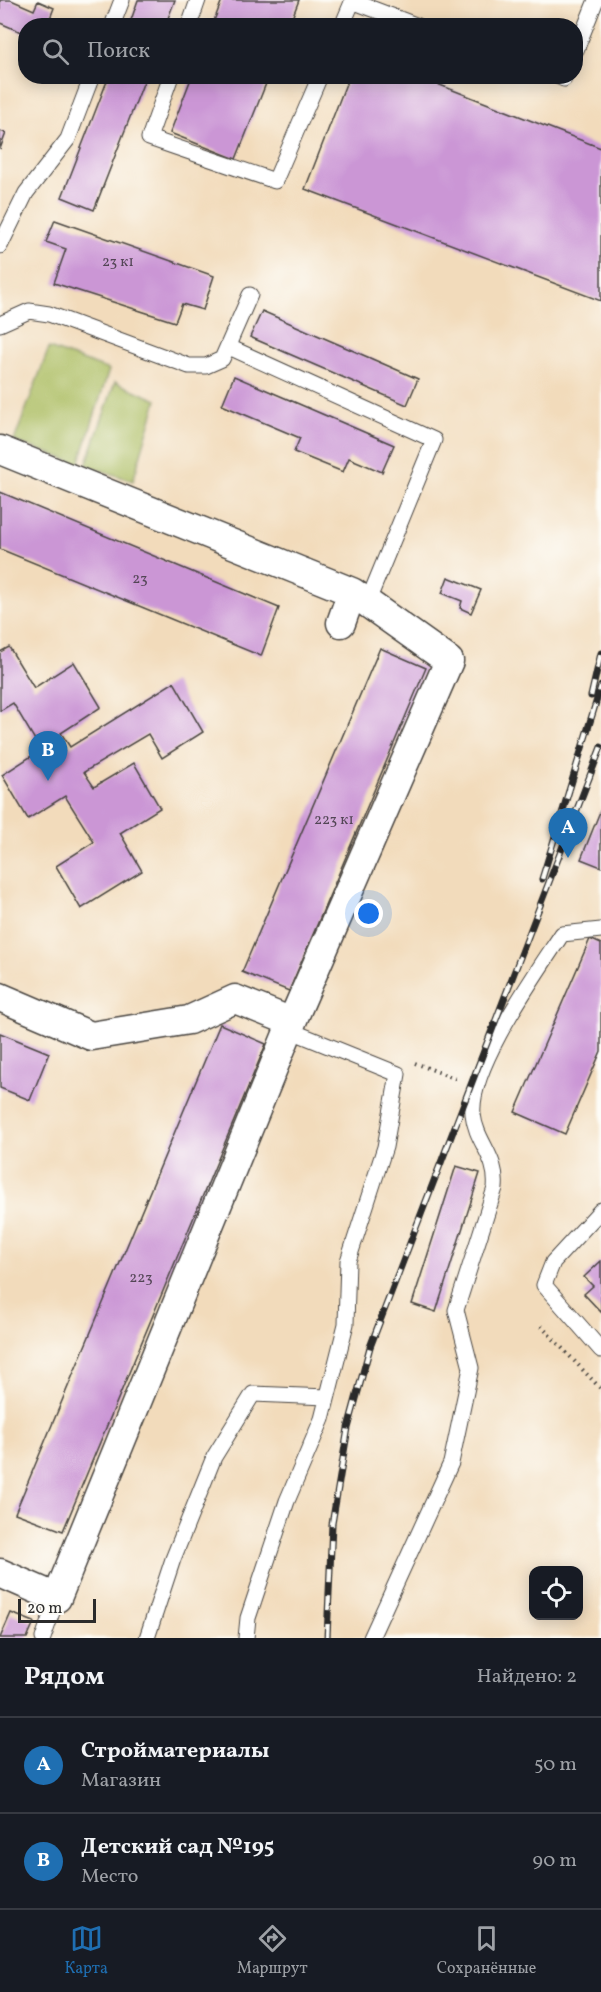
<!DOCTYPE html>
<html lang="ru">
<head>
<meta charset="utf-8">
<style>
  :root { --surface:#171b24; --page:#20242c; --text:#f1f3f6; --muted:#9ea1a6; --line:#363941; --accent:#1f6fb2 }
  body { margin:0; font-family:Vollkorn,serif; background:var(--page); color:var(--text) }
  .controls { position:absolute; right:18px; bottom:18px; display:grid; overflow:hidden; border-radius:12px; box-shadow:0 3px 15px #0003 }
  .controls button { width:54px; height:54px; display:grid; place-items:center; padding:0; border:0; border-bottom:2px solid var(--line); background:var(--surface); color:var(--text); font:30px sans-serif }
  .scale { position:absolute; left:18px; bottom:15px; width:78px; box-sizing:border-box; padding-left:6px; border:3px solid #2b2b2b; border-top:0; font-size:16px; line-height:21px; white-space:nowrap; color:#2b2b2b; -webkit-text-stroke:4px #fdfcf7; paint-order:stroke }
  .you { position:absolute; left:369px; top:914px; width:21px; height:21px; margin:-15px; border:4px solid #fff; border-radius:50%; background:#1a73e8; box-shadow:0 0 0 9px #1a73e833 }
  .badge { display:grid; place-items:center; width:39px; height:39px; border-radius:50%; background:var(--accent); color:#fff; font-size:20px; font-weight:700 }
  .pin { position:absolute; translate:-50% -50px; filter:drop-shadow(0 2px 3px #0008) }
  .pin::after { content:''; position:absolute; top:32px; width:21px; height:18px; background:inherit; clip-path:polygon(0 0,100% 0,50% 100%) }
  .list { margin:0; padding:0; list-style:none }
  h2 { display:flex; justify-content:space-between; align-items:center; height:78px; margin:0; padding:0 24px; font-size:26px }
  h2 small { font-size:20px; font-weight:400; color:var(--muted) }
  .list li { display:grid; grid-template-columns:39px 1fr auto; gap:18px; align-items:center; box-sizing:border-box; height:96px; padding:0 24px; border-top:2px solid var(--line) }
  .list b { display:block; font-size:22px; white-space:nowrap }
  .list p { margin:0; font-size:20px; white-space:nowrap; color:var(--muted) }
  .list em { font-size:20px; font-style:normal; color:var(--muted) }
  .icon { flex:none; width:33px; height:33px; fill:none; stroke:currentColor; stroke-width:2; stroke-linecap:round; stroke-linejoin:round }
  .map { position:relative; flex:none; width:601px; height:1638px; overflow:hidden }
  .search { position:absolute; background:var(--surface); box-shadow:0 3px 15px #0003; left:18px; right:18px; top:18px; height:66px; display:flex; align-items:center; gap:15px; box-sizing:border-box; padding:0 21px; border-radius:24px; color:var(--muted); font-size:22px }
  .sheet { height:270px; background:var(--surface) }
  nav { display:flex; justify-content:space-around; align-items:center; box-sizing:border-box; height:84px; border-top:2px solid var(--line); background:var(--surface); font-size:16px; color:var(--muted) }
  nav a { display:grid; justify-items:center; gap:3px }
  nav .on { color:var(--accent) }
  .map>svg:first-child { display:block }
  .green { fill:#aabc5f; stroke:#6a7445; stroke-width:1.5 }
  .building { fill:#cb96d5 }
  .lines { fill:none; stroke-linecap:round; stroke-linejoin:round }
  .lane-casing { stroke:#494541; stroke-width:17 }
  .street-casing { stroke:#494541; stroke-width:31 }
  .path { stroke:#494541; stroke-width:4; stroke-dasharray:1.5 4.5; stroke-linecap:butt }
  .lane { stroke:#fff; stroke-width:15 }
  .street { stroke:#fff; stroke-width:28 }
  .rail-casing { stroke:#2b2b2b; stroke-width:7 }
  .rail { stroke:#fdfcf7; stroke-width:4.5; stroke-dasharray:14; stroke-linecap:butt }
  .labels { text-anchor:middle; dominant-baseline:central; stroke-width:6; stroke-linejoin:round; paint-order:stroke }
  .number-label { font-size:15px; fill:#534656 }
</style>
</head>
<body>
<div class="map">
<svg width="601" height="1638" viewBox="0 0 601 1638">
  <rect width="100%" height="100%" fill="#fdfcf7"/>
  <filter id="ink" filterUnits="userSpaceOnUse"><feTurbulence type="fractalNoise" baseFrequency=".0167" numOctaves="2"/><feDisplacementMap in="SourceGraphic" scale="12" xChannelSelector="R" yChannelSelector="G"/><feConvolveMatrix kernelMatrix="1 2 1 2 8 2 1 2 1" color-interpolation-filters="sRGB"/></filter>
  <filter id="wash" filterUnits="userSpaceOnUse"><feTurbulence type="fractalNoise" baseFrequency=".008" numOctaves="4" result="noise"/><feDisplacementMap in="SourceGraphic" scale="24" xChannelSelector="R" yChannelSelector="G"/><feGaussianBlur stdDeviation="1.35" result="paint"/><feColorMatrix in="noise" values="0 0 0 0 0 0 0 0 0 0 0 0 0 0 0 0 0 1.4 0 .05"/><feComposite in="paint" operator="in"/></filter>
  <g filter="url(#wash)">
    <rect width="100%" height="100%" fill="#f2dbbb"/>
    <path class="green" d="M49,348L109,370L79,464L14,441Z
      M115,382L157,400L133,481L86,465Z"/>
    <g id="blocks">
      <path class="building" d="M0,0H11L34,10L38,1L54,8L47,26H26V34L0,23Z
        M138,0H175L165,26H129Z
        M222,0H299L289,26H212Z
        M109,76H146L94,210L62,197Z
        M192,76H269L236,159L170,133Z
        M349,76H417L601,148V301L305,189Z
        M0,131L6,133L0,149Z
        M55,220L214,276L203,310L182,304L175,322L54,283L66,249L46,242Z
        M262,311L418,379L407,405L250,337Z
        M234,376L394,445L382,472L349,458L343,472L294,452L300,438L222,405Z
        M0,492L279,608L261,656L0,549Z
        M448,577L481,590L471,613L460,608L462,601L442,593Z
        M9,647L34,688L74,662L101,707L61,733L70,747L174,682L203,732L162,758L148,734L84,772L94,787L134,763L160,808L120,833L142,871L81,909L56,866L94,842L65,796L28,819L2,775L41,750L13,703L0,711V652Z
        M380,648L426,668L289,991L242,972Z
        M601,809V867L581,859Z
        M590,939L601,944V1051L565,1134L515,1112Z
        M220,1024L266,1044L63,1531L15,1513Z
        M0,1033L49,1053L30,1100L0,1088Z
        M456,1166L480,1173L436,1312L412,1304Z
        M601,1261V1312L584,1294L593,1286L584,1277Z
        M11,1613L34,1622L27,1638H0Z"/>
    </g>
  </g>
  <g filter="url(#ink)">
    <use href="#blocks" fill-opacity="0" stroke="#494541" stroke-width="1.5"/>
    <g class="lines">
      <g class="lane-casing">
        <path id="lane" d="M352,1L418,26
          M112,26L122,0
          M189,26L198,0
          M342,26L353,0
          M576,50L596,0
          M171,76L149,138L275,181L320,76
          M557,76L564,79L565,76
          M0,246L26,193L68,139L92,76
          M0,324L29,311L49,314L189,366H206L222,359L250,295
          M229,347L434,440L368,601
          M601,1210L553,1262L544,1285L601,1350
          M43,1638L57,1598
          M147,1638L173,1559L214,1457L253,1394L327,1397
          M246,1638L248,1618L287,1501L322,1419L346,1324L348,1261L385,1147L398,1074L289,1030
          M371,1638L451,1463L471,1368L456,1310L495,1188C498,1156 476,1143 473,1114C469,1067 536,974 562,934L601,930"/>
      </g>
      <g class="street-casing">
        <path id="street" d="M0,450L352,592L449,661L294,1017L57,1598L0,1573
          M341,623L352,592
          M0,997L91,1036L189,1020L235,999L292,1022"/>
      </g>
      <path class="path" d="M415,1063L459,1080
        M541,1326L601,1389"/>
      <use href="#lane" class="lane"/>
      <use href="#street" class="street"/>
      <g class="rail-casing">
        <path id="rail" d="M591,696L601,653
          M542,879L601,686
          M327,1638L332,1524L348,1428L370,1347L601,747"/>
      </g>
      <use href="#rail" class="rail"/>
    </g>
  </g>
  <g class="labels">
    <g class="number-label">
      <text x="118" y="262">23 к1</text>
      <text x="140" y="579">23</text>
      <text x="334" y="820">223 к1</text>
      <text x="141" y="1278">223</text>
    </g>
  </g>
</svg>
<div class="controls">
<button><svg class="icon" aria-label="locate" viewBox="0 0 24 24"><circle cx="12" cy="12" r="6"/><path d="M12 2v4M12 18v4M2 12h4M18 12h4"/></svg></button>
</div>
<div class="scale">20 m</div>
<div class="you"></div>
<div class="pin badge" style="left:568px;top:858px">A</div>
<div class="pin badge" style="left:48px;top:781px">B</div>
<div class="search"><svg class="icon" aria-label="search" viewBox="0 0 24 24"><circle cx="10" cy="10" r="6"/><path d="M15 15l6 6"/></svg>Поиск</div>
</div>
<section class="sheet">
<h2>Рядом<small>Найдено: 2</small></h2>
<ul class="list">
<li><span class="badge">A</span><div><b>Стройматериалы</b><p>Магазин</p></div><em>50 m</em></li>
<li><span class="badge">B</span><div><b>Детский сад №195</b><p>Место</p></div><em>90 m</em></li>
</ul>
</section>
<nav>
<a class="on"><svg class="icon" aria-label="map" viewBox="0 0 24 24"><path d="M3 6l6-2 6 2 6-2v14l-6 2-6-2-6 2zM9 4v14M15 6v14"/></svg>Карта</a>
<a><svg class="icon" aria-label="directions" viewBox="0 0 24 24"><path d="M12 3l9 9-9 9-9-9zM9 14v-3h6M13 9l2 2-2 2"/></svg>Маршрут</a>
<a><svg class="icon" aria-label="saved" viewBox="0 0 24 24"><path d="M7 4h10v16l-5-4-5 4z"/></svg>Сохранённые</a>
</nav>
</body>
</html>
